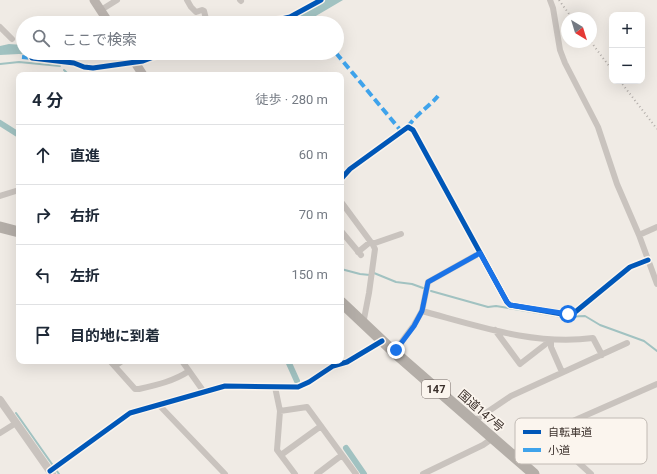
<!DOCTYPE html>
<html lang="ja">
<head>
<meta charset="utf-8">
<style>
  :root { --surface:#fff; --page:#f2f2f3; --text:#1f2937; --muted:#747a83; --line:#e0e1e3 }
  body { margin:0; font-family:Roboto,"Noto Sans JP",sans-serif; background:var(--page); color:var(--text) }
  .controls { position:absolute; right:12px; top:12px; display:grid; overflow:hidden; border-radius:8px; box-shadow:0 4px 16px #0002 }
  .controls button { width:36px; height:36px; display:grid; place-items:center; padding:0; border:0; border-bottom:1px solid var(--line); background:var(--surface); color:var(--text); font:20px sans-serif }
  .compass { position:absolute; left:561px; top:12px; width:36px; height:36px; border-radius:50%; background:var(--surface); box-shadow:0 4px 16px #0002; rotate:142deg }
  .stop { position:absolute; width:12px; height:12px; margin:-9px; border:3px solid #1a73e8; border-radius:50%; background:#fff }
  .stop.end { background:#1a73e8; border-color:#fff; box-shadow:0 1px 4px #0008 }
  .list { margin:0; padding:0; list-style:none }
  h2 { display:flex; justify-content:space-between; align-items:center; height:52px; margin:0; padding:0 16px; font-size:17px }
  h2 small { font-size:13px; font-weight:400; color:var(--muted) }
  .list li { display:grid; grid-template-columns:26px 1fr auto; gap:12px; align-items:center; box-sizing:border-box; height:60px; padding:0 16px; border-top:1px solid var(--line) }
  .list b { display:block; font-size:15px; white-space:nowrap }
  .list em { font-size:13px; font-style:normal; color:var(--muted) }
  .icon { flex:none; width:22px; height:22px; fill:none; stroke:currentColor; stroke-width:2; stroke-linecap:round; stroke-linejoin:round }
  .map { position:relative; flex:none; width:657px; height:474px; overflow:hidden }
  .search { position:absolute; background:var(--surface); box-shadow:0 4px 16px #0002; left:16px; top:16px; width:328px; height:44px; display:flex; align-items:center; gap:10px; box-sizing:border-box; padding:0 14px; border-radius:22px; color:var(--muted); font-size:15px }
  .panel { position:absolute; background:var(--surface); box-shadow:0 4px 16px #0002; left:16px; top:72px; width:328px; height:292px; border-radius:8px }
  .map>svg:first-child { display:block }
  .water { fill:#a1c2c1 }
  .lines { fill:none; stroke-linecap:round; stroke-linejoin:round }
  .stream { stroke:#a1c2c1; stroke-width:2 }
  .canal { stroke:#a1c2c1; stroke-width:6 }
  .minor { stroke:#c9c3be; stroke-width:6 }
  .tertiary { stroke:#c9c3be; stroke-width:8 }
  .secondary { stroke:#bab3ae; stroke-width:9 }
  .trunk { stroke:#b4aea8; stroke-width:11 }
  .rail { stroke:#b1aca8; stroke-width:2; stroke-dasharray:1 3; stroke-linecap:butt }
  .quiet { stroke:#3fa3eb; stroke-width:4; stroke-dasharray:8 4; stroke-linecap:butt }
  .cycleway-casing { stroke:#fbf5ee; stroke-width:8 }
  .cycleway { stroke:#0057b8; stroke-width:5 }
  .route { stroke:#1a73e8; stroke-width:5 }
  .labels { text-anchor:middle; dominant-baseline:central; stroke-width:3.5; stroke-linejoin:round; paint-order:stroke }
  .shield { fill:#fbf5ee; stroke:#756b66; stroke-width:1 }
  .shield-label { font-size:11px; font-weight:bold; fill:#3b302b }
  .street-label { font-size:12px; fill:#3b302b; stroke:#fbf5ee }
  .key { fill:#fbf5ee; stroke:#c1bab4; stroke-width:1 }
  .key-label { font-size:11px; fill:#3b302b }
</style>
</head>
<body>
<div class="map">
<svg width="657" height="474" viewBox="0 0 657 474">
  <rect width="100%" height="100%" fill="#f0ebe5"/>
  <path class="water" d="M325,0H343L304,23H273L299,16Z
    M9,44L23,45V53H125L87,60L19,54L0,55V46Z"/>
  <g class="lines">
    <path class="stream" d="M0,64L19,62L60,66
      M64,70L69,75
      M341,269L360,274L370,275
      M374,273L396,282L412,284L423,288
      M431,291L488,307L496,306L562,317L585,316L600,325L644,341L657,351
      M16,413L59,474"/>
    <path class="canal" d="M0,123L19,135
      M288,361L297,381
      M346,448L364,474"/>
    <path class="minor" d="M187,0L191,7L196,12L202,10L204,11L207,23
      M240,0L241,1
      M550,0L553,8L560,50L565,63L598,127L617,184L639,235L657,284
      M101,10L117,0
      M0,27L12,39
      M341,179L350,169L408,127L413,130L507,302L510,305L562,314L574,313L630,267L648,260
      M0,196L19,190
      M341,202L342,203L373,245L375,249L369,293L364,319L362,322
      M341,231L361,255
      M639,235L657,227
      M358,252L369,243H375L401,234
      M422,311C478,326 535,346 593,338L602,355
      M495,330L520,364L551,340
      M551,340V347L562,372
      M394,352L414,325L422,311L428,282L480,253
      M110,361L135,389H139C157,385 174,381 189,371
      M182,361L204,392
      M115,366L122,361
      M275,387L280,411L307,407L356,474
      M159,405L225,474
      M280,411L277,450L295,474
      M475,423L477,419L511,396L627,343
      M545,432L591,474
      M0,433L16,423
      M281,455L321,426
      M513,456L523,443L657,384
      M50,471L130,413L225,386L298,387L309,382L333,366L347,362L382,341
      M317,474L342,455
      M423,474L483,445L493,438"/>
    <path class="tertiary" d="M0,400L52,474"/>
    <path class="secondary" d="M94,0L109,23
      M129,53L143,75"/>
    <path class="trunk" d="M0,227L19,232
      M341,302L394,352L534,474"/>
    <path class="rail" d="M559,0L572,18
      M591,42L612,70
      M620,81L657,129"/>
    <path class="quiet" d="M336,53L402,132
      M22,57L32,58
      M408,127C415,115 429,107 438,96"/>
    <g class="cycleway-casing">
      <path id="cycleway" d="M264,23L290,17L321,0
        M30,53L32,58L74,63L84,67L93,68L143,61L159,55L189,53
        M341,179L350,169L408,127L413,130L507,302L510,305L562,314L574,313L630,267L648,260
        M50,471L130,413L225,386L298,387L309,382L333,366L347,362L382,341"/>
    </g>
    <use href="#cycleway" class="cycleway"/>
  </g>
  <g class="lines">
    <path class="route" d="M396,350L414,326L422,311L428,282L480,253L507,302L510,305L568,314"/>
  </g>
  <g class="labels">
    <rect class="shield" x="422" y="380" width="28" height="18" rx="3"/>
    <g class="shield-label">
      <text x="436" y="389">147</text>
    </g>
    <g class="street-label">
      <text transform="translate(481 411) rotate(41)">国道147号</text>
    </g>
  </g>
  <rect x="515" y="418" width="132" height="46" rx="6" class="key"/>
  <rect x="523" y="430" width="18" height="4" fill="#0057b8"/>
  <rect x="523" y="448" width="18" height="4" fill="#3fa3eb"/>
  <g class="key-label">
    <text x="548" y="436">自転車道</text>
    <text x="548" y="454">小道</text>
  </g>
</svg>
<div class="controls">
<button>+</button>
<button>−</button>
</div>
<svg class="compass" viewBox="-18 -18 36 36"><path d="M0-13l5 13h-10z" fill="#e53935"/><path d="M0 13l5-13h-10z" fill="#747a83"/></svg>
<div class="stop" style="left:568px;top:314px"></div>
<div class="stop end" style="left:396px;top:350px"></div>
<div class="search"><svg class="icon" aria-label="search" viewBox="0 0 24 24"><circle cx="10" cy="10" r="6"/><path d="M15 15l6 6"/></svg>ここで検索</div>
<section class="panel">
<h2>4 分<small>徒歩 · 280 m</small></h2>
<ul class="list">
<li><svg class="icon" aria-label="ahead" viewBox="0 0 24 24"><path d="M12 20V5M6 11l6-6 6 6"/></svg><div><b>直進</b></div><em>60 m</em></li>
<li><svg class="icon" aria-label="right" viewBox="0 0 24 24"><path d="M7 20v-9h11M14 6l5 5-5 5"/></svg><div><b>右折</b></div><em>70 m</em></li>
<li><svg class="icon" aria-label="left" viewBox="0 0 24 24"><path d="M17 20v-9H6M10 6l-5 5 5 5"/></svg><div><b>左折</b></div><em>150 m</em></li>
<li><svg class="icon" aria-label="arrive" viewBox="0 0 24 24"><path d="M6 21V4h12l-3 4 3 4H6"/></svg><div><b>目的地に到着</b></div></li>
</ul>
</section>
</div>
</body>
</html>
